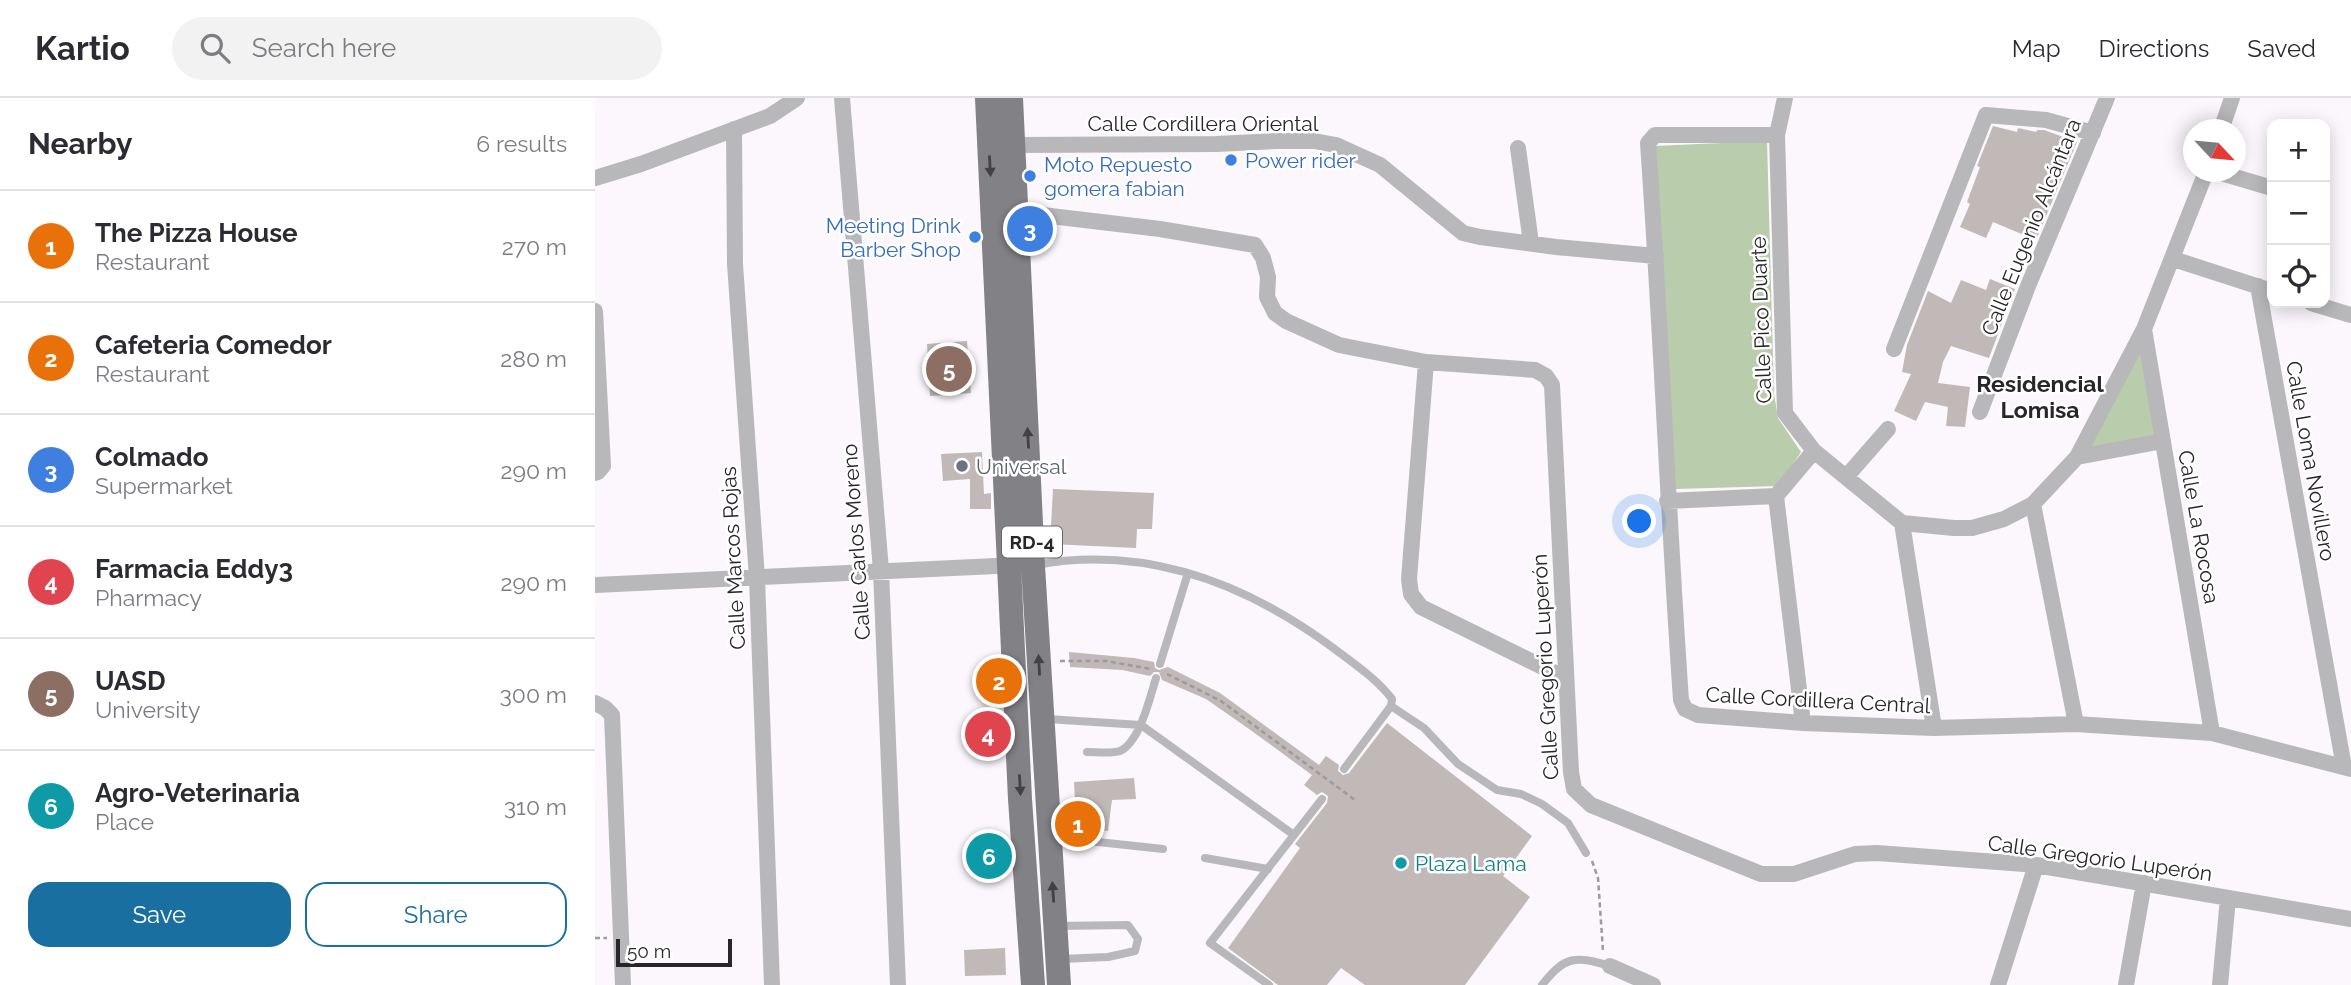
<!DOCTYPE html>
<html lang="en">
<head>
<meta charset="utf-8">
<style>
  :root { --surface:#fff; --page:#f2f2f3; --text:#2b2b33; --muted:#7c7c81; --line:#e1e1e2; --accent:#196f9f }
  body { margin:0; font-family:Raleway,sans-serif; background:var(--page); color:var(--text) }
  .controls { position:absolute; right:21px; top:21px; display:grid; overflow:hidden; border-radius:14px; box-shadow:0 4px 18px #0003 }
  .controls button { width:63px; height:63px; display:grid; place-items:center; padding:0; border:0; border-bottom:2px solid var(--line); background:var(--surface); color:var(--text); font:35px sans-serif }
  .compass { position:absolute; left:1588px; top:21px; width:63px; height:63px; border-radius:50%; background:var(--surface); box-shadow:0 4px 18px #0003; rotate:116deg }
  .scale { position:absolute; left:21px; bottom:18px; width:116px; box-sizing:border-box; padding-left:7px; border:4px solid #282628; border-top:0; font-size:19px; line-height:24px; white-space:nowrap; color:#282628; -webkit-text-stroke:5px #fff; paint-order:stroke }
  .you { position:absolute; left:1045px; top:424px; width:24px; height:24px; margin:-18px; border:5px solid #fff; border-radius:50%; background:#1a73e8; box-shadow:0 0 0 10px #1a73e833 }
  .badge { display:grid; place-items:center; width:46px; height:46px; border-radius:50%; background:var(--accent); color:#fff; font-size:23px; font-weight:700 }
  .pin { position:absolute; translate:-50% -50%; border:4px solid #fff; box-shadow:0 2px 7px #0006 }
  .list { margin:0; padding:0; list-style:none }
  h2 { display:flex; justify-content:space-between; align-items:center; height:91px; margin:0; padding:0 28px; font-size:30px }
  h2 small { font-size:23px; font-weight:400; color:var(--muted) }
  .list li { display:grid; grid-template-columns:46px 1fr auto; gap:21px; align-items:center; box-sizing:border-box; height:112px; padding:0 28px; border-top:2px solid var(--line) }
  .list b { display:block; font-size:26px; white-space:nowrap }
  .list p { margin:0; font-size:23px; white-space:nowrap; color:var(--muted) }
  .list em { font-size:23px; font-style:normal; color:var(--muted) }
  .actions { display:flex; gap:14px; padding:21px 28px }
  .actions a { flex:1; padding:16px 0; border:2px solid var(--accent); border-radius:21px; text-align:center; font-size:24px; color:var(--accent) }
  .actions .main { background:var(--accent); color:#fff }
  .icon { flex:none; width:38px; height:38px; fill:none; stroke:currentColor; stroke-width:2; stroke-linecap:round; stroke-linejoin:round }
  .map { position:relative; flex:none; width:1756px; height:887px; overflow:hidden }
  header { display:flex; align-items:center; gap:42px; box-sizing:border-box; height:98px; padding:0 35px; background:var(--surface); border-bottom:2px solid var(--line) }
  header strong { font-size:33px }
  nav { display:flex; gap:38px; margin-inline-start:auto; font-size:24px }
  .search { width:490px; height:63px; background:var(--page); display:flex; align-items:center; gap:18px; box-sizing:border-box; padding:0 24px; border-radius:38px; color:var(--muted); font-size:26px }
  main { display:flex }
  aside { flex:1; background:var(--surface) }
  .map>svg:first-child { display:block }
  .green { fill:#b9cdad }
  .building { fill:#c0b9b7 }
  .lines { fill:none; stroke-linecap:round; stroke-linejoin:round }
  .path { stroke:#9d999d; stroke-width:2.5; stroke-dasharray:5 3.5; stroke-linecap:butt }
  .lane { stroke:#b8b7ba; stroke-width:8 }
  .street { stroke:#b8b7ba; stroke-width:16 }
  .primary { stroke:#828186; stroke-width:24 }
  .oneway { fill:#434144 }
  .shop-dot { fill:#3f7fe0; stroke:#fff; stroke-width:2.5 }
  .worship-dot { fill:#6b7280; stroke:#fff; stroke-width:2.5 }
  .culture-dot { fill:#0f9aa8; stroke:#fff; stroke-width:2.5 }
  .labels { text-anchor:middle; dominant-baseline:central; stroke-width:5; stroke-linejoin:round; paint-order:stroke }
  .shield { fill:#fff; stroke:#686768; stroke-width:2 }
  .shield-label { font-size:19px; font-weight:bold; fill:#282628 }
  .street-label { font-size:21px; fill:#282628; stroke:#fff }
  .shop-label { font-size:21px; fill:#366cbe; stroke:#fff; text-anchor:start }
  .worship-label { font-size:21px; fill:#5b616d; stroke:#fff; text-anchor:start }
  .culture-label { font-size:21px; fill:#0d838f; stroke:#fff; text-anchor:start }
  .neighbourhood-label { font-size:23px; font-weight:bold; fill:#282628; stroke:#fff }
</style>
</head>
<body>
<header>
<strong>Kartio</strong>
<div class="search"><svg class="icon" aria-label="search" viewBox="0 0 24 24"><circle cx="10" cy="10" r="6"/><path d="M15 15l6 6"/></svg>Search here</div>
<nav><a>Map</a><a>Directions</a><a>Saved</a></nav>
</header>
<main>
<aside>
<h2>Nearby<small>6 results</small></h2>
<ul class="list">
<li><span class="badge" style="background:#e8710a">1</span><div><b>The Pizza House</b><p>Restaurant</p></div><em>270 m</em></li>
<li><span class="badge" style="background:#e8710a">2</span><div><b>Cafeteria Comedor</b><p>Restaurant</p></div><em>280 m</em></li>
<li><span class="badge" style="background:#3f7fe0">3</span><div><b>Colmado</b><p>Supermarket</p></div><em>290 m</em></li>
<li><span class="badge" style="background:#e0444e">4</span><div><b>Farmacia Eddy3</b><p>Pharmacy</p></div><em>290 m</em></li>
<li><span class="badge" style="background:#8d6e63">5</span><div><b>UASD</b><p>University</p></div><em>300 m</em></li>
<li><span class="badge" style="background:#0f9aa8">6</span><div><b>Agro-Veterinaria</b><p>Place</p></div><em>310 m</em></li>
</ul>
<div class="actions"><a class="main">Save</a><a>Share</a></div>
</aside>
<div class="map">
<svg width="1756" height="887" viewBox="0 0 1756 887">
  <rect width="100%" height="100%" fill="#fbf7fc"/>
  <path class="green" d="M1172,43L1179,296L1183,320L1206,354L1183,388L1081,391L1059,48Z
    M1546,244L1560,343L1490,354Z"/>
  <path class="building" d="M1398,28L1422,34L1423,30L1441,34L1442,32H1449L1482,44L1441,142L1398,124L1391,140L1365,129L1375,106L1372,104L1385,69L1382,68Z
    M1395,181L1420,191L1394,260L1356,248L1348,264L1343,285L1375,289L1370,329L1351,328L1353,309L1330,304L1321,323L1299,313L1316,276L1307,274L1312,247L1333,193L1356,205L1366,182L1391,192Z
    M372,243L376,295L335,298L332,246Z
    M387,354L389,396L396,395V411H375V381L348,383L346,356Z
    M458,391L559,395L557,431H542L541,450L455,446Z
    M474,554L539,560L559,564L560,570L564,572L573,569L625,595L724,667L731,658L744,667L743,673L748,677L754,675L792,625L937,738L908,778L935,799L870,887H770L746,870L732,887H683L633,850L705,750L700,746L732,705L733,698L727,694L722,697L709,687L717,677L654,631L611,601L567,582L564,574H559L555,578L527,572L475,569Z
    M392,570H404L405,599H394Z
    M386,631H399L400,651H386Z
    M539,680L541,701L517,702L513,733L480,729L484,704H480L479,684Z
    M404,750V764L384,765L383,752Z
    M410,850L411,877L370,878L369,852Z"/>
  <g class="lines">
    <path class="path" d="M465,563H511L556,571
      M572,576L626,603L760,702
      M997,763L1003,780L1008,853
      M0,840H12"/>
    <path class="lane" d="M441,467C550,447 650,485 737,549C757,564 782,581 797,601L796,608L749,671
      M565,566L593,475
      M796,608L829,630L863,666L902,692L926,696L947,706L973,725L991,755
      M452,621L546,627L699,737L615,845L674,887
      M492,654C502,654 516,656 525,653C545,644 555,599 561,580
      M699,737L727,701
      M457,739L568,751
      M610,760L673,771
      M462,828L533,827L543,841L540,853L513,859L465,861
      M947,887C970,857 981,858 1015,868"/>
    <path class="street" d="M247,0L286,472L303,887
      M1190,0L1182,37L1190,315L1219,353L1307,425L1359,430H1377L1409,421L1438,406L1482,359L1549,231L1611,74
      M139,31L140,166L162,480L177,887
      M1626,32L1637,0
      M1182,37H1060L1053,45C1066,230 1073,416 1086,602L1090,611L1103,617L1208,625L1339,630L1481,626L1617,635L1756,671
      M419,47L621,46L681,43H719L741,47L785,67L868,135L885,139L961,149L1061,158
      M923,50L936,145
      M1623,74L1677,90
      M0,80L46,66L175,18L202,0
      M422,114L565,131L660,147L668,160L673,179L672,199L680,215L691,223L744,247L831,264L940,272L951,278L957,287L976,674L979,691L996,707L1166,776H1199L1260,756L1282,755L1441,767L1756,821
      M1578,161L1677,193
      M1663,188L1749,669
      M1716,205L1756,217
      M0,213L8,368L3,374L0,375
      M1549,231L1617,635
      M1299,251L1391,17L1451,22L1498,35
      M831,264L814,481L816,496L826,509L970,580
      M1385,314L1433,188L1512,0
      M1482,359L1568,343
      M1251,379L1293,331
      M1181,398L1208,625
      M1072,403L1181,398L1219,353
      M1438,406L1481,626
      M1307,425L1339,630
      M0,487L422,467
      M0,605L10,610L17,617L28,887
      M1015,868L1058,887
      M1403,887L1441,767
      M1531,887L1549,785
      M1625,887L1633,800"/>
    <path class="primary" d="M392,0L425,701L438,887
      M416,0L438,468L464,887"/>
  </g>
  <defs><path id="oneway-solid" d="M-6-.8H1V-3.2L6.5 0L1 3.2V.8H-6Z" transform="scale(1.75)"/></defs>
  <g class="oneway">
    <use href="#oneway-solid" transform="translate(395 68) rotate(87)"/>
    <use href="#oneway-solid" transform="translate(433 340) rotate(-93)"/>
    <use href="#oneway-solid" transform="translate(444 567) rotate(-93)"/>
    <use href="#oneway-solid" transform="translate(425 687) rotate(87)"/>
    <use href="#oneway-solid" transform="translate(458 794) rotate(-94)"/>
  </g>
  <g class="shop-dot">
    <circle cx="636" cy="62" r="7"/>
    <circle cx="435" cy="78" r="7"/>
    <circle cx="380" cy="139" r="7"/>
  </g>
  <circle class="worship-dot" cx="367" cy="368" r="7"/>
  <circle class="culture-dot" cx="806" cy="765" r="7"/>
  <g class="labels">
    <rect class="shield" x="407" y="428.5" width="60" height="31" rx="5"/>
    <g class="shield-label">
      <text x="437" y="444">RD-4</text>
    </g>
    <g class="street-label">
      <text x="608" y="25">Calle Cordillera Oriental</text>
      <text transform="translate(1436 129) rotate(-68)">Calle Eugenio Alcántara</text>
      <text transform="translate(1166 222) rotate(-92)">Calle Pico Duarte</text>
      <text transform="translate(1716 363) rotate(80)">Calle Loma Novillero</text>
      <text transform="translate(1604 429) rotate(80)">Calle La Rocosa</text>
      <text transform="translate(261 444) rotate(-94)">Calle Carlos Moreno</text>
      <text transform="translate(138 460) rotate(-93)">Calle Marcos Rojas</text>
      <text transform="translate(950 569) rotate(-93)">Calle Gregorio Luperón</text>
      <text transform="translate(1223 602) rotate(3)">Calle Cordillera Central</text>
      <text transform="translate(1505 760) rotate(8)">Calle Gregorio Luperón</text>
    </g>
    <g class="shop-label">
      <text x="650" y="62">Power rider</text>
      <text x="449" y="66">Moto Repuesto<tspan x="449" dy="24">gomera fabian</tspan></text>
      <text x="366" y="127" text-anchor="end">Meeting Drink<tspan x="366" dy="24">Barber Shop</tspan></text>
    </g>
    <g class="worship-label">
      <text x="381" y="368">Universal</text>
    </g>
    <g class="culture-label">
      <text x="820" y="765">Plaza Lama</text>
    </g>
    <g class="neighbourhood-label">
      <text x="1445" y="285">Residencial<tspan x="1445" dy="26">Lomisa</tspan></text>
    </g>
  </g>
</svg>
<div class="controls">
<button>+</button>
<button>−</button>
<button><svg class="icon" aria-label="locate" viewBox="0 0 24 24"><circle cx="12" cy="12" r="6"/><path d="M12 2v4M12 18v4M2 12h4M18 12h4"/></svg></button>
</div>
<svg class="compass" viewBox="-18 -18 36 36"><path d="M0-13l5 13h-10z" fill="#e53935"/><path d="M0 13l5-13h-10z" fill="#7c7c81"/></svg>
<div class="scale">50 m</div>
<div class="you"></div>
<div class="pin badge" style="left:483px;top:726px;background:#e8710a">1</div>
<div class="pin badge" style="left:404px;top:583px;background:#e8710a">2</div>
<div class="pin badge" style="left:435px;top:131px;background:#3f7fe0">3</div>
<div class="pin badge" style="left:393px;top:636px;background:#e0444e">4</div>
<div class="pin badge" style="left:354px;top:271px;background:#8d6e63">5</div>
<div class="pin badge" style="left:394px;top:758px;background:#0f9aa8">6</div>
</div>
</main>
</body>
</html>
